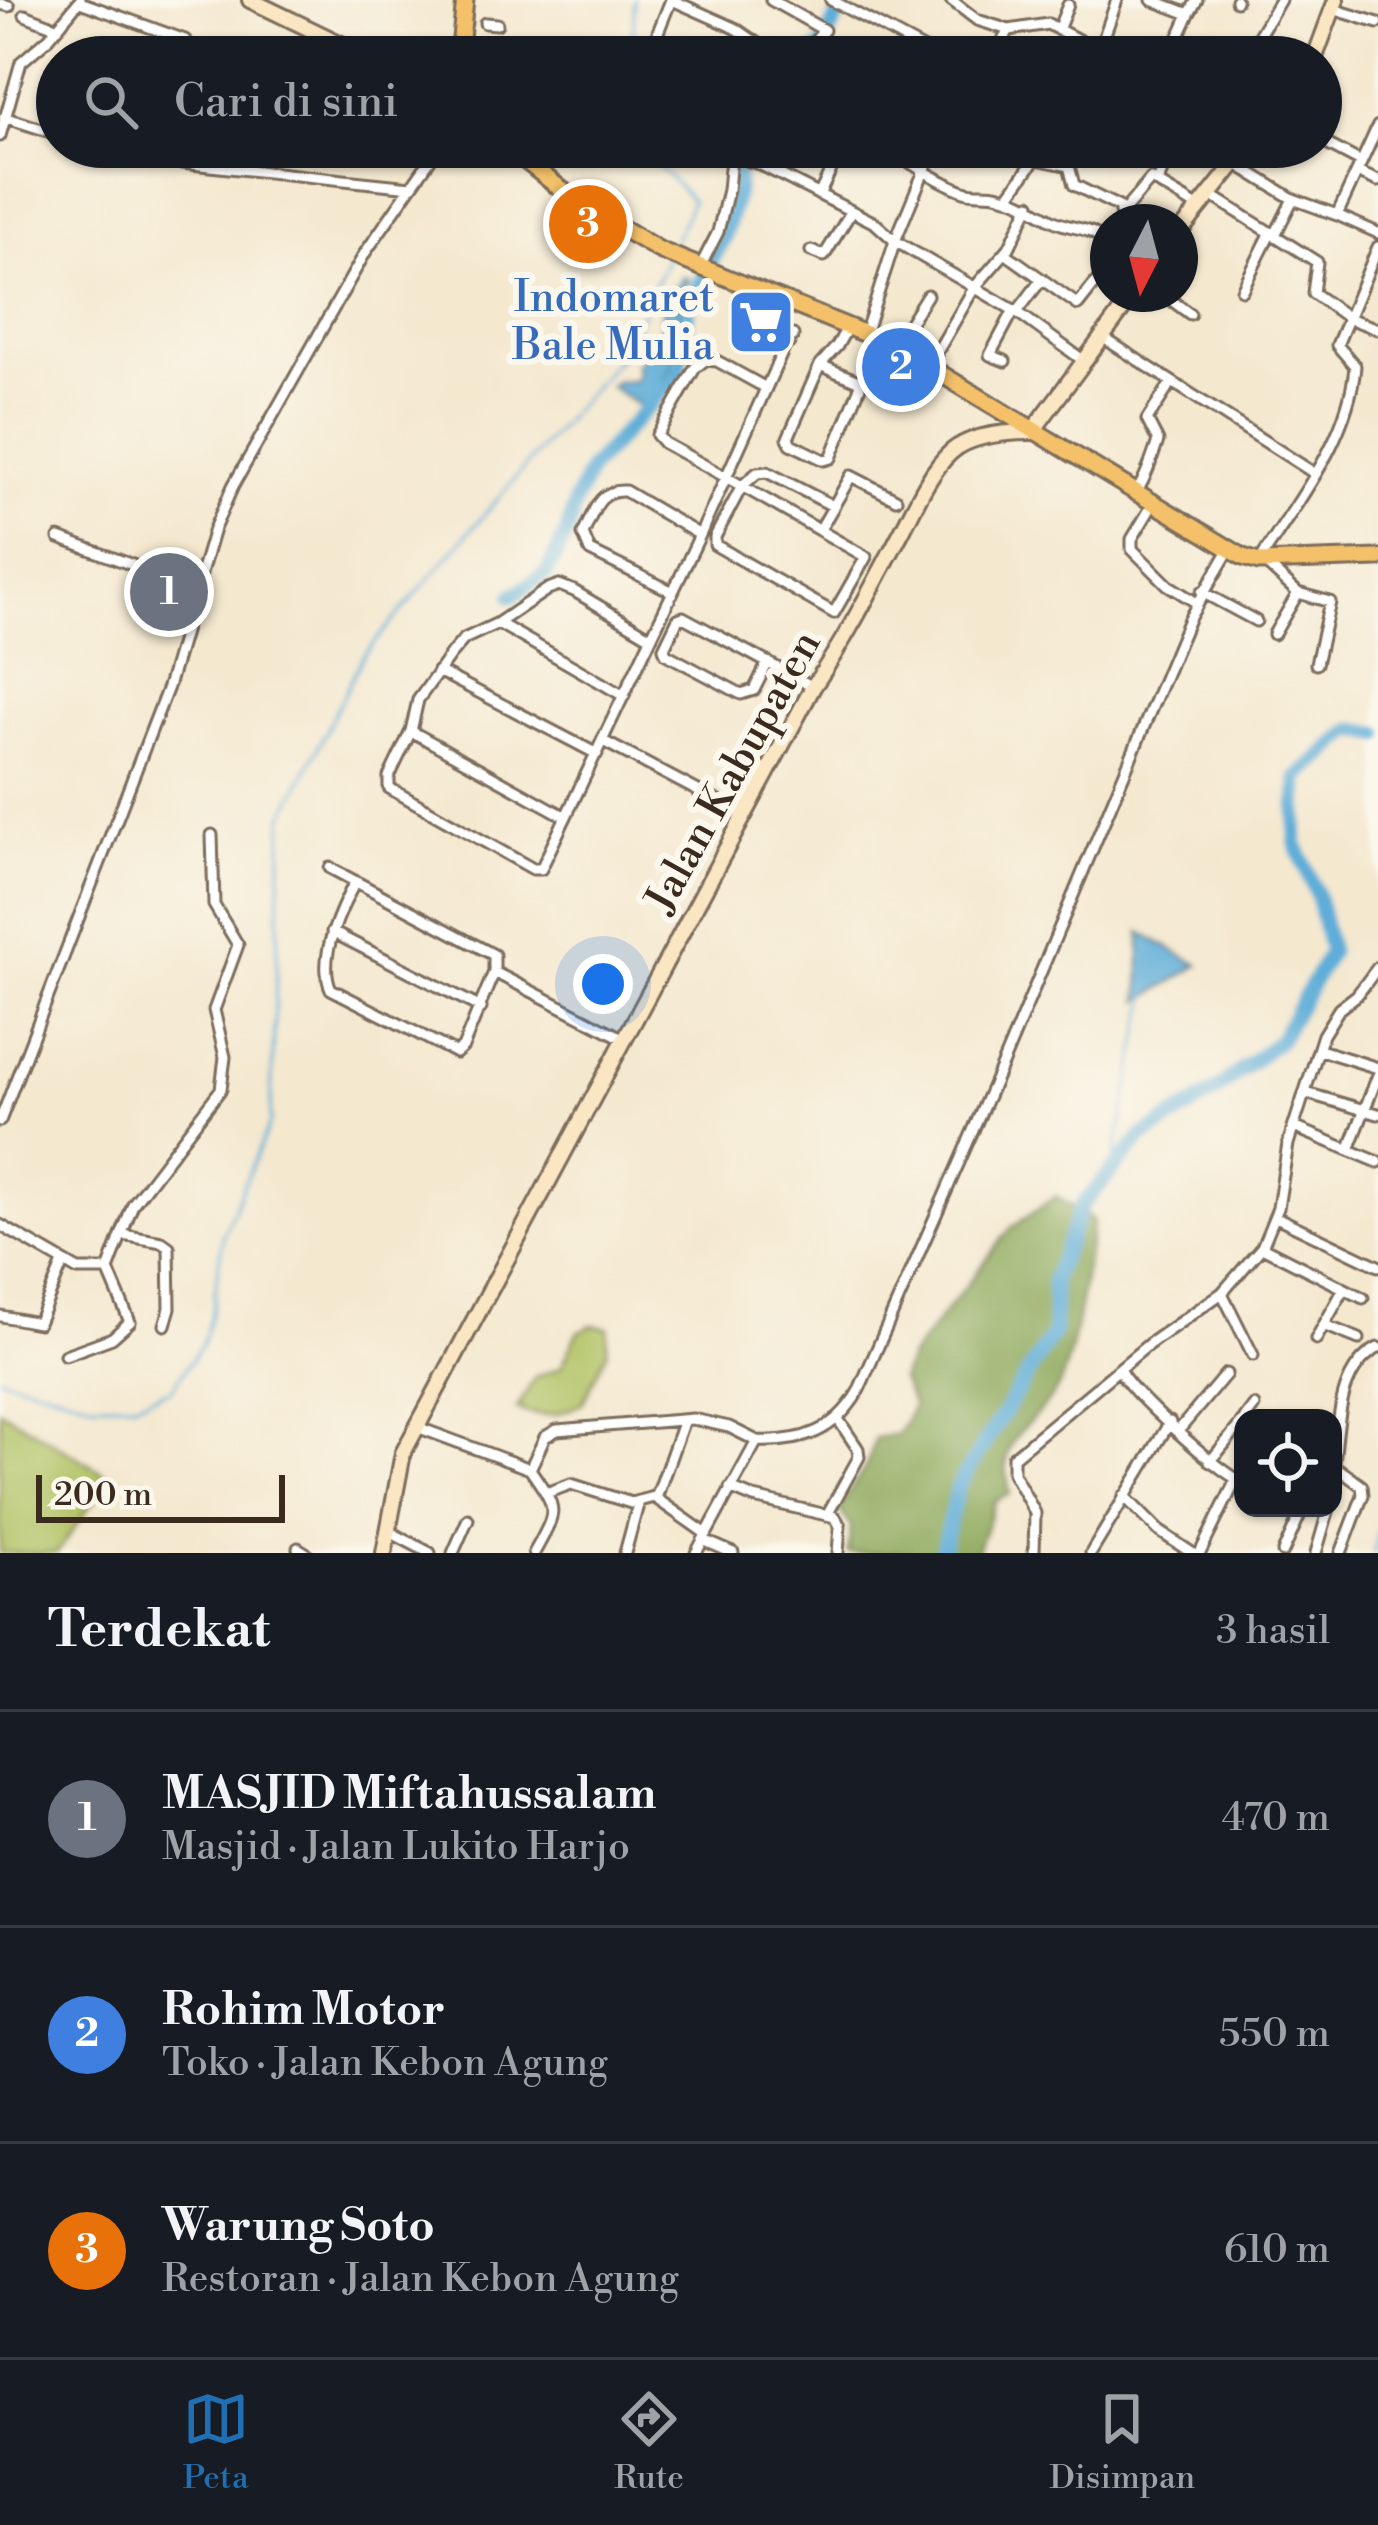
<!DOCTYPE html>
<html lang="id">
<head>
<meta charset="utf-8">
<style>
  :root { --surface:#171b24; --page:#20242c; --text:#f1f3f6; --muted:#9ea1a6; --line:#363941; --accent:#1f6fb2 }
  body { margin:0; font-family:"Libre Bodoni",serif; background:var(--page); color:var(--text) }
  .controls { position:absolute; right:36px; bottom:36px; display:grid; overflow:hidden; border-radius:24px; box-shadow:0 3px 9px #0004 }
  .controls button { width:108px; height:108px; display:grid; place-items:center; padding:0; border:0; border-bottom:3px solid var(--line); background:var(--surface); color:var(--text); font:60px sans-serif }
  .compass { position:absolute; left:1090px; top:204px; width:108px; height:108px; border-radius:50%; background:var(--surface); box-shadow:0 3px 9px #0004; rotate:186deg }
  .scale { position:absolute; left:36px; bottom:30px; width:249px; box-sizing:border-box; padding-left:12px; border:6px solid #3b2a1e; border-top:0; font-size:33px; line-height:42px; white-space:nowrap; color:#3b2a1e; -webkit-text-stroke:9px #fbf7ec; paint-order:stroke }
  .you { position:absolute; left:603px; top:984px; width:42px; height:42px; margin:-30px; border:9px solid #fff; border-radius:50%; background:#1a73e8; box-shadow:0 0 0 18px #1a73e833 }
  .badge { display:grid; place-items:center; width:78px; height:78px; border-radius:50%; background:var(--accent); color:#fff; font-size:39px; font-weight:700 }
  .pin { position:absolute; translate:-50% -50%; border:6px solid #fff; box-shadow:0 3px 12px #0006 }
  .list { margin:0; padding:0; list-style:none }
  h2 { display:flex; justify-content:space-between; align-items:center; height:156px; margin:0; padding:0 48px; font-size:51px }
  h2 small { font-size:39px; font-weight:400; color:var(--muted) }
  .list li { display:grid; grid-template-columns:78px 1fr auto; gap:36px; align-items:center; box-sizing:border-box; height:216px; padding:0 48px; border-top:3px solid var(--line) }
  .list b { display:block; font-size:45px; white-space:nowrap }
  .list p { margin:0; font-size:39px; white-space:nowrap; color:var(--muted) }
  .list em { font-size:39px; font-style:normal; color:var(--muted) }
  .icon { flex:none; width:66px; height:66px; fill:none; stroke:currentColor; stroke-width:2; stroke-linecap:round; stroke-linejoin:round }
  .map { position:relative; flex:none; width:1378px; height:1553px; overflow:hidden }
  .search { position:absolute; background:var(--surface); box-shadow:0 3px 9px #0004; left:36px; right:36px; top:36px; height:132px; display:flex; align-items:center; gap:30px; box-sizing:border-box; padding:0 42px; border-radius:66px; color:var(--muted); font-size:45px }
  .sheet { height:804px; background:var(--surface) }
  nav { display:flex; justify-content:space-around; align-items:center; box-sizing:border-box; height:168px; border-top:3px solid var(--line); background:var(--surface); font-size:33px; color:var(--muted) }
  nav a { display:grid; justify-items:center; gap:6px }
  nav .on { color:var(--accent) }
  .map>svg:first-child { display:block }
  .green { fill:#b1c265; stroke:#767642; stroke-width:3 }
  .forest { fill:#8ca85a; stroke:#64693c; stroke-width:3 }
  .water { fill:#5eadd8; stroke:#4c6c7b; stroke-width:3 }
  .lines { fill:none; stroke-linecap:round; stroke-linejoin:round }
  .stream { stroke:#5eadd8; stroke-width:3 }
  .river { stroke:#5eadd8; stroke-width:15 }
  .minor-tunnel { stroke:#cfc2ac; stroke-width:9; stroke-dasharray:9 4.5; stroke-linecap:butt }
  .minor-casing { stroke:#7c6c5c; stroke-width:15 }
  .secondary-casing { stroke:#7c6c5c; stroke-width:20 }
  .primary-casing { stroke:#7c6c5c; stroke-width:21 }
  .minor { stroke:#fff; stroke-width:9 }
  .secondary { stroke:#fbe6c3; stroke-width:14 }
  .primary { stroke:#f4c16a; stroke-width:15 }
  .labels { text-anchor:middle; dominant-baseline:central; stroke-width:12; stroke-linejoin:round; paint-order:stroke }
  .shop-label { font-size:42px; fill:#366cbe; stroke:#fbf7ec; text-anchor:end }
  .street-label { font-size:42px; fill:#3b2a1e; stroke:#fbf7ec }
</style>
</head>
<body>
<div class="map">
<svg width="1378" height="1553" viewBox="0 0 1378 1553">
  <rect width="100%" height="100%" fill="#fbf7ec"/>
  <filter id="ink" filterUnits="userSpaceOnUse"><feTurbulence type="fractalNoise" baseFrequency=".00833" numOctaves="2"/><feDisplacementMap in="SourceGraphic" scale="24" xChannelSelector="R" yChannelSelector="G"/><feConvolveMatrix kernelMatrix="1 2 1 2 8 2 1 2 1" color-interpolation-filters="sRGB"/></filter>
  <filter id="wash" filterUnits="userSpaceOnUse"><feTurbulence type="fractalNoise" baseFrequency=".004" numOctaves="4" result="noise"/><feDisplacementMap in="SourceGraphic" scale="48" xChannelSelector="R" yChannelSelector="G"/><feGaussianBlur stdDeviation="2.7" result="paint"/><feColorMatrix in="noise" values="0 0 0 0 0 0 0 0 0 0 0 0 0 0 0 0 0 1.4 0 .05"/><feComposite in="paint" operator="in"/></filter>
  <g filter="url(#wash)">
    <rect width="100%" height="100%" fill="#f4e8cf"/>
    <path class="green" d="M592,1325L608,1327L607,1352L583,1402C560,1417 542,1419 517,1409L535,1377L561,1367L578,1332Z
      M0,1410L110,1477L57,1553H0Z"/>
    <path class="forest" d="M1056,1196L1093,1221C1086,1260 1075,1359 1057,1389C1031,1432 995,1430 1010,1494L995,1501L976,1553H848L851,1526L840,1511C851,1480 867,1478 875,1438L898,1434L913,1406L901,1380L910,1357L1010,1229Z"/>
    <path class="water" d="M682,277L688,278C665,335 696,355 641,407L610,386L617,381H634L638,374L636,364L660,341L663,305Z
      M1141,932L1199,965L1140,1001Z"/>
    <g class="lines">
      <path class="stream" d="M633,57L634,0
        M641,147L692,201L671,248
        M1112,1170L1148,996
        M0,1377L93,1403H135L172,1389L202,1344L212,1312L223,1234L270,1123L283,818L363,656L627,348L667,257
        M1374,1553L1378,1531"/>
      <path class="river" d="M805,57L821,48L846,0
        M512,596L546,574L567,533L576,499L591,468L679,373L690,299L724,239L738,187L736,147
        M941,1553L958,1486L1054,1332L1053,1278L1082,1205L1142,1137L1209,1096L1279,1040L1330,952L1317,896L1296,843L1298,778L1353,729L1378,734"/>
    </g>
  </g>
  <g filter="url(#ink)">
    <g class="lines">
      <path class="minor-tunnel" d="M465,22H478"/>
      <g class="minor-casing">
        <path id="minor" d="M672,0L735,28L777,57
          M771,0L824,30L815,41L787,57
          M831,0L938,57
          M951,0L977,20L1009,30L1048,24L1099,51L1095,57
          M1152,0L1189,14L1197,0
          M1236,1V0
          M80,2L185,40
          M0,4L9,6
          M1333,9L1378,23
          M1189,14L1176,43L1198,55
          M25,15L58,28
          M485,23L497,24
          M1058,30L1068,5
          M815,41L834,57
          M664,57L658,32L671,0
          M993,57L1009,30
          M1111,57L1099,51L1117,0
          M1246,57L1280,0
          M4,117L57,134
          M1378,126L1337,215L1378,233
          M0,136L21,62L49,38L80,0
          M1321,141L1361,162
          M882,147C911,161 933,180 964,191C976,195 987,191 1000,195C1021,200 1032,209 1050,219C1073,232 1088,223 1108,245
          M1124,147L1163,169L1157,183
          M1209,147L1293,199
          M733,156L759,164L875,223L895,241L1017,312L1084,361
          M1037,159L1069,166L1074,185L1119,207L1122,222
          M172,162L411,187
          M1357,172L1378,181
          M1209,194L1317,262L1313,293L1348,318L1378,329
          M819,195L842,147
          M1008,197L1044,147
          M1123,212L1151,179L1199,208
          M1275,235L1293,199L1337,215
          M811,251L824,256L851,212
          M1005,253L1078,305L1108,267
          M699,269L718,232L728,190L732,147
          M1242,290L1271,232
          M1163,294L1190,314
          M1017,312L1042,279
          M865,334L895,241L934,147
          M793,336V335
          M1102,337L1314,473
          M895,346L927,295
          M1005,361L990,355L1014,310
          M820,365L858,381L860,387L831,458L824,460L791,444L788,438L820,365L837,346L847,328
          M929,366L974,288L1009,248L1030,204
          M766,388L717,361L705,360L695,368L657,435L664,443L742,486L757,473L767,472L833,506
          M742,486L866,557L834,613L715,545V537Z
          M1136,493C1146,477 1152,459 1158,441L1147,420L1171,383
          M1153,504L1132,539V549L1168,585L1197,603
          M821,528L851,476L896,499
          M59,538L195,588
          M1259,562C1297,501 1349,440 1355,366L1337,345L1378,247
          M1264,562L1298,593L1330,602L1316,664
          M673,592L590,551L583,534C594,512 598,489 625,491L700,535
          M1202,592L1256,621
          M498,623L624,696
          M1274,634L1298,593
          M651,637L574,591L559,585L548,589L498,623L464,639L451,654L418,700L411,731L389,777V788L533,869H541L700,535L786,344L789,343
          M768,662L754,690L741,694L666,654L664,648L678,619L683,617L813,687
          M438,671L597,754
          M411,731L566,817
          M603,741L736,811L743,797L753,801
          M330,868L494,955V972L626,1040
          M355,882C340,910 317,959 331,989L456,1053L463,1047L494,972
          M332,932L481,1008
          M1320,1050L1378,1068
          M1306,1093L1378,1114
          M0,1121L168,687L214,529L233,486L365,253L439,147
          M1294,1127L1378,1162
          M1349,1150L1378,1075
          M1276,1217L1378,1266
          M0,1225L78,1270H108L133,1204L221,1089L225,1057L214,1010L238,945L214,905L212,835
          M123,1235L162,1242L169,1247L170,1308L165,1325
          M1262,1247L1363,1298
          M1222,1293L1253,1355
          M1,1316L38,1323L63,1263
          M1324,1325L1359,1339
          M1316,1339L1344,1289
          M65,1355L112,1338L130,1322L108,1270
          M1120,1370C1127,1390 1222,1475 1243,1482
          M1245,1418L1254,1406
          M417,1427L530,1469
          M1179,1430L1226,1374
          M1210,1462L1243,1421
          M1336,1467L1362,1486L1363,1495L1341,1553
          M530,1469L545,1437L557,1430L693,1419L729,1427L757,1441
          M530,1469C558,1510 559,1508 534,1553
          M1333,1470C1339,1432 1335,1370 1378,1348
          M730,1488L754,1498L835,1517L840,1526L838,1553
          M549,1492L571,1484L631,1503L654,1497L705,1533
          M1124,1496L1159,1531L1192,1553
          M656,1498L684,1420
          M827,1515L859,1457L858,1449L838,1419
          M390,1532L430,1553
          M703,1540L733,1553
          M298,1548L306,1553
          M1283,1552L1303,1508
          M453,1553L468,1519
          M625,1553L639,1501
          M696,1553L757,1441C802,1443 835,1431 858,1392L1004,1060L1189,619L1229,550
          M1034,1553L1035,1513L1013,1473V1457L1149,1344L1222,1293L1262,1247L1278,1208L1288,1144L1323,1035L1339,1009L1357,995L1378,967
          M1091,1553L1170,1422
          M1200,1553L1236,1480
          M1316,1553L1329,1508"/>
      </g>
      <g class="secondary-casing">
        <path id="secondary" d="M250,0L368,57
          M1315,57L1336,0
          M1180,232L1248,147
          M384,1553L403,1453L813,687C847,637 874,584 902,531C915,506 930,471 951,452C971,434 1007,432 1032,432L1134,294"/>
      </g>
      <g class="primary-casing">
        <path id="primary" d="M459,57L465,0
          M508,147L576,201L659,250L895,346L1243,557L1259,562L1378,558"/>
      </g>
      <use href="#minor" class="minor"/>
      <use href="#secondary" class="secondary"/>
      <use href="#primary" class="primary"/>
    </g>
  </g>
  <defs>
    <g id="supermarket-square" transform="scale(3.45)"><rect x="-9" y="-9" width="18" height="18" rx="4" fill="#3f7fe0" stroke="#fbf7ec"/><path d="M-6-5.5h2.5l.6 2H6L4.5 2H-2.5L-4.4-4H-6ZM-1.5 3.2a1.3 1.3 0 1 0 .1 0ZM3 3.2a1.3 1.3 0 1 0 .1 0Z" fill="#fff"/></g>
  </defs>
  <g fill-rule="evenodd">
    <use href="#supermarket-square" x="761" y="322"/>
  </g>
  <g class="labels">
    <g class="shop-label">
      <text x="714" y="298">Indomaret<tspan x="714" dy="48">Bale Mulia</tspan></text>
    </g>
    <g class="street-label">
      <text transform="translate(734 772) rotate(-61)">Jalan Kabupaten</text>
    </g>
  </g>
</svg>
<div class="controls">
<button><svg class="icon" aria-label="locate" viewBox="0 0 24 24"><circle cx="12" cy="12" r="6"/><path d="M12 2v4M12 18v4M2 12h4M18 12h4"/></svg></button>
</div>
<svg class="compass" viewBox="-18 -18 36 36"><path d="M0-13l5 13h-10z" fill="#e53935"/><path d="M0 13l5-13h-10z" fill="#9ea1a6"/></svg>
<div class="scale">200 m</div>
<div class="you"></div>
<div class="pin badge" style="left:169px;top:592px;background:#6b7280">1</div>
<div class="pin badge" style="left:901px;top:367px;background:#3f7fe0">2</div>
<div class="pin badge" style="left:588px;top:224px;background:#e8710a">3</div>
<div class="search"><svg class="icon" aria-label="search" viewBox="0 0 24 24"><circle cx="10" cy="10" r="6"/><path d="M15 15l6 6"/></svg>Cari di sini</div>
</div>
<section class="sheet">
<h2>Terdekat<small>3 hasil</small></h2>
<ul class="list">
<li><span class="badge" style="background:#6b7280">1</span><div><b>MASJID Miftahussalam</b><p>Masjid · Jalan Lukito Harjo</p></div><em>470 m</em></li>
<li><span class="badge" style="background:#3f7fe0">2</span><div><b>Rohim Motor</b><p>Toko · Jalan Kebon Agung</p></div><em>550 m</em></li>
<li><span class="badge" style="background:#e8710a">3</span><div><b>Warung Soto</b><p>Restoran · Jalan Kebon Agung</p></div><em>610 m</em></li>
</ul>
</section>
<nav>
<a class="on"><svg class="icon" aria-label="map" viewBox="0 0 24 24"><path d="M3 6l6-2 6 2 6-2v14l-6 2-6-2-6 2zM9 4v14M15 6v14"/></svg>Peta</a>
<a><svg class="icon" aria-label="directions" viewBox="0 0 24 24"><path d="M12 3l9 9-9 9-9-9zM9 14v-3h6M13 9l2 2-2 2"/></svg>Rute</a>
<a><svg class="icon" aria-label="saved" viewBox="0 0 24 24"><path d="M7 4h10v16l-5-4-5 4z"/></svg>Disimpan</a>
</nav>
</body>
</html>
